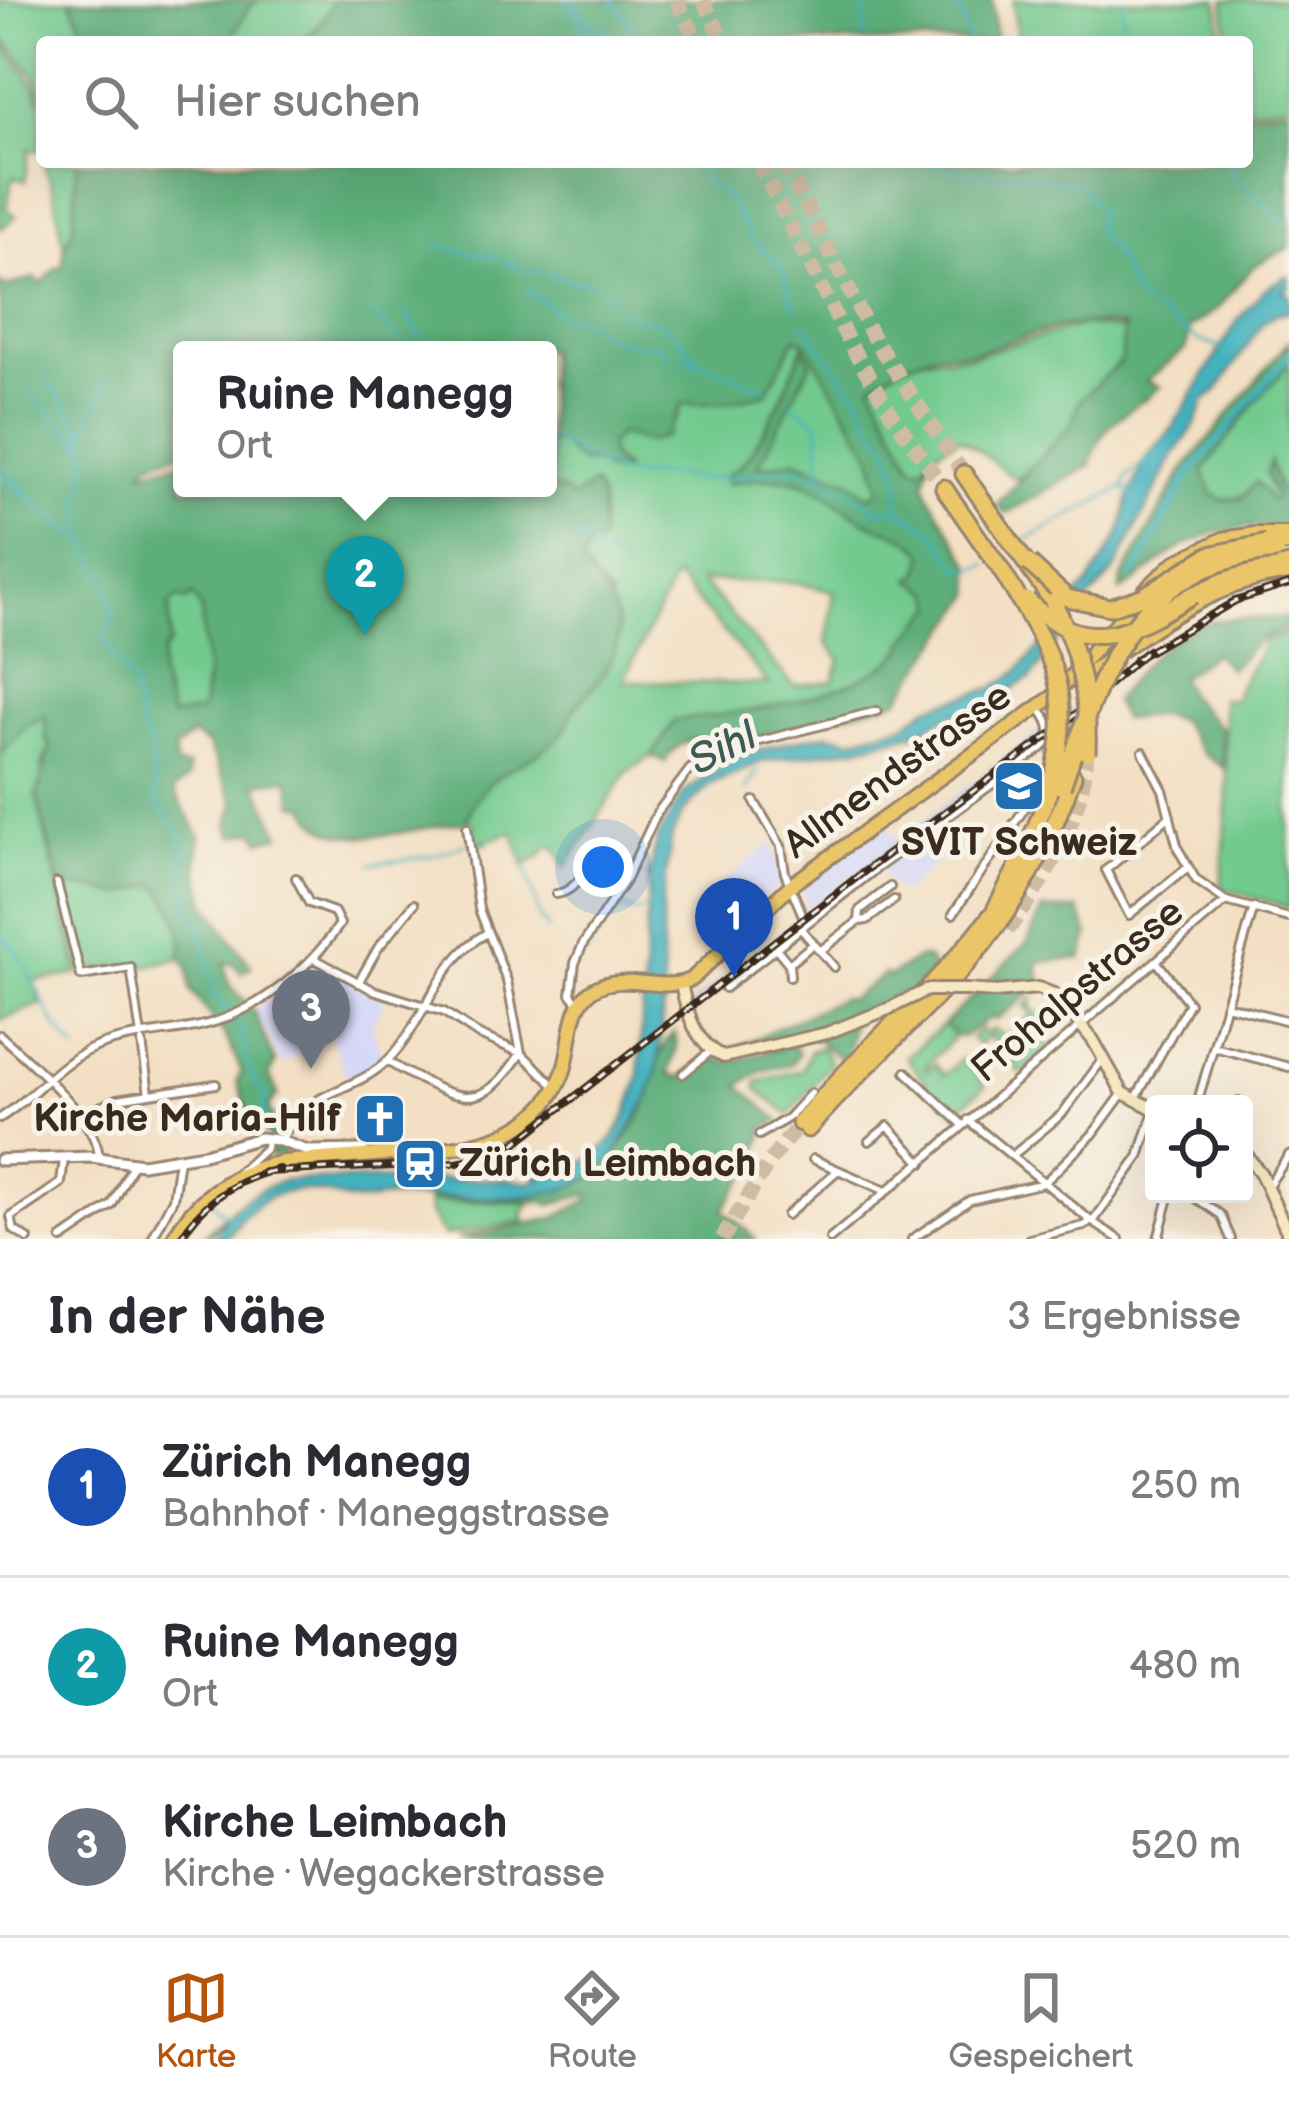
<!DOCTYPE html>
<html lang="de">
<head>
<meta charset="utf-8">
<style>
  :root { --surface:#fff; --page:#f7f7f7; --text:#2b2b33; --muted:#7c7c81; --line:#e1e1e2; --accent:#b45309 }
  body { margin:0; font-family:"Balsamiq Sans",sans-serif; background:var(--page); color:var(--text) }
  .controls { position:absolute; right:36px; bottom:36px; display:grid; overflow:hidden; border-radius:12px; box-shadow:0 12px 48px #0002 }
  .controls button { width:108px; height:108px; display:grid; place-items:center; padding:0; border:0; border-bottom:3px solid var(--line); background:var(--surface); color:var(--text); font:60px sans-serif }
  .you { position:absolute; left:603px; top:867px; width:42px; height:42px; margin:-30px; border:9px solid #fff; border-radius:50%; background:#1a73e8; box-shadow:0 0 0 18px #1a73e833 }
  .badge { display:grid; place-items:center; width:78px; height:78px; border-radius:50%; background:var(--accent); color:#fff; font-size:39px; font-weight:700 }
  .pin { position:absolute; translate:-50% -99px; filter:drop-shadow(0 3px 6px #0008) }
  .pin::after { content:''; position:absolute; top:63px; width:42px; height:36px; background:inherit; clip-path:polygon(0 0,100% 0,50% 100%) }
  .popup { position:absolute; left:173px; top:341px; width:384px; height:156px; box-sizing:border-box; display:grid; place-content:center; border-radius:12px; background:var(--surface); filter:drop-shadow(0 3px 9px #0005); font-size:39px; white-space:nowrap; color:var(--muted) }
  .popup b { font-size:45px; color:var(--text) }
  .popup::after { content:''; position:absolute; left:50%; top:100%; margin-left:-24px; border:24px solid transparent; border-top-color:var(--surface) }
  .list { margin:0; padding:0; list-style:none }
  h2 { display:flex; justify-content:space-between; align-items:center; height:156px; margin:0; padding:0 48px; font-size:51px }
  h2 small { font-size:39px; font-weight:400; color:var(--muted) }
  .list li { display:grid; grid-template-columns:78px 1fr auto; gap:36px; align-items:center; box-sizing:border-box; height:180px; padding:0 48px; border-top:3px solid var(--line) }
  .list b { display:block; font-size:45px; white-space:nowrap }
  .list p { margin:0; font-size:39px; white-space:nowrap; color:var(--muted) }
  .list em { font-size:39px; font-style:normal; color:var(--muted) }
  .icon { flex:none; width:66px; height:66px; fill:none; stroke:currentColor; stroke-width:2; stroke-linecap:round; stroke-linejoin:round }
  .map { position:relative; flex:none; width:1289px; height:1239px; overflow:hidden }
  .search { position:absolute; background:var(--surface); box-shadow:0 12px 48px #0002; left:36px; right:36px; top:36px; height:132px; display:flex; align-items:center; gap:30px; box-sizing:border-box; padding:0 42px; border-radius:12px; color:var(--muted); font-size:45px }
  .sheet { height:696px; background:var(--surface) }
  nav { display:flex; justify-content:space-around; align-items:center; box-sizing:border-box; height:168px; border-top:3px solid var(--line); background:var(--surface); font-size:33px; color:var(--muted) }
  nav a { display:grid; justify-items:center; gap:6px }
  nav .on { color:var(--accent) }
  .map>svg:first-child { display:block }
  .built { fill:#d6d8f8 }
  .industrial { fill:#bec3dd }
  .green { fill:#72ca8f; stroke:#567a56; stroke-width:3; fill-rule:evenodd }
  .forest { fill:#5dae7a; stroke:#4c6c4c; stroke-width:3; fill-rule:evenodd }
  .water { fill:#43b2be; stroke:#3f6e6e; stroke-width:3 }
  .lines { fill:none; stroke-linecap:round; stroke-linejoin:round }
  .stream { stroke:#43b2be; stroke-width:3 }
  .canal { stroke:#43b2be; stroke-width:6 }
  .motorway-tunnel { stroke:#cebba2; stroke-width:15; stroke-dasharray:15 8; stroke-linecap:butt }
  .minor-casing { stroke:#978470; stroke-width:12 }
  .tertiary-casing { stroke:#978470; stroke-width:15 }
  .secondary-casing { stroke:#978470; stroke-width:16 }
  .primary-casing { stroke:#978470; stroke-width:18 }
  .motorway-casing { stroke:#978470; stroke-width:21 }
  .minor { stroke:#fff; stroke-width:6 }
  .tertiary { stroke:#fff; stroke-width:9 }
  .secondary { stroke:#f7e8c3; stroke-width:10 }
  .primary { stroke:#ebc669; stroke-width:12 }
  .motorway { stroke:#ebc669; stroke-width:15 }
  .rail-casing { stroke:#3b2a1e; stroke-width:8 }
  .rail { stroke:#f7f3e8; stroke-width:3; stroke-dasharray:9; stroke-linecap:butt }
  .secondary-bridge-casing { stroke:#978470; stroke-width:16; stroke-linecap:butt }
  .motorway-bridge-casing { stroke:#978470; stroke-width:21; stroke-linecap:butt }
  .secondary-bridge { stroke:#f7e8c3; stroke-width:10 }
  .motorway-bridge { stroke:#ebc669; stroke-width:15 }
  .labels { text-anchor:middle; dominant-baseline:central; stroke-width:10; stroke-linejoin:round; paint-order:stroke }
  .street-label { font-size:39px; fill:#3b2a1e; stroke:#f7f3e8 }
  .poi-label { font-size:39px; font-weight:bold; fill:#3b2a1e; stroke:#f7f3e8 }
  .water-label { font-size:42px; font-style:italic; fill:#3e5a56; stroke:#f7f3e8 }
</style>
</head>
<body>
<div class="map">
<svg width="1289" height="1239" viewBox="0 0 1289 1239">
  <rect width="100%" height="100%" fill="#f7f3e8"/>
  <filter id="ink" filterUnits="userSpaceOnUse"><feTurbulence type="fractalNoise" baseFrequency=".00833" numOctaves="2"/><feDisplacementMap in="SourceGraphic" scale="24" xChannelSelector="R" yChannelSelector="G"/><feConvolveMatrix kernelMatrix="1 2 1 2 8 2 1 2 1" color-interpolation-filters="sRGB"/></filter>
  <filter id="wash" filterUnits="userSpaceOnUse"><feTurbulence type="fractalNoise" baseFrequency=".004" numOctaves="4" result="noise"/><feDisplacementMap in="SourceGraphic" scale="48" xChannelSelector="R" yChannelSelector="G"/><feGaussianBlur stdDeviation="2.7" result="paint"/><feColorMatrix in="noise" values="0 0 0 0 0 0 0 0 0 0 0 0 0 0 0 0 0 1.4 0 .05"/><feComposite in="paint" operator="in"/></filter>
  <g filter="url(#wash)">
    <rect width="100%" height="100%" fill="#f3dfc3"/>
    <path class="built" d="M886,823L898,840L807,910L802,886Z
      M938,826L955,847L900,894L880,869Z
      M773,842L781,883L727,929L714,913L706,918L699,909L706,903L703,899Z
      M317,965L386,999L371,1026L384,1059L372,1069L348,1080L329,1031L285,1064L279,1060L255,1010L309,966Z"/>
    <path class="industrial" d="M1071,707L1070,722L691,1010L689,1005L799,917Z"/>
    <path class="green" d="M0,0H70L90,42H42V103L35,77L0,35Z
      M258,0H335L317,28L301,42H229L249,7Z
      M1013,0H1218L1222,42H1024L1017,37Z
      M1224,0H1286L1289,104L1247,109V42H1228Z
      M0,39C35,89 46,84 39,151L29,149L25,181L13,177L6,209L16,216L0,229Z
      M43,162H77L73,229L64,249L54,191Z
      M1083,325L1124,330L1121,361L1079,401L1073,423L1018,479C1002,474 983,448 958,438L931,455L922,469L912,465L872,384L893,369L923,358L971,356Z
      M795,338L805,342L872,455L880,491L869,497L852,482L757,468L811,363L802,348C785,396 760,443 728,483C754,480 788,474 812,487C831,496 848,514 868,522C890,532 910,535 925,554L919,574L912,578L932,593L936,606L904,642L905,648C861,697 740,715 675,720L652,756L627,772L565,868L557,850L549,845L539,857L524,865L513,832L471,845L473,824L467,818L479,792L488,783L558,738L576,706L594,687L611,597L581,564L589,546C579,520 576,494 548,487L551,469L548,441L560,443L580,462L623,467L611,457L609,444L620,434L649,442L678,417L681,404L722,403L766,394ZM675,577H676L769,684L623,681ZM701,581L794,582L834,592L827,643L840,659L834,681L794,686Z
      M1289,360V496L1278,488L1270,463L1269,485L1276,497L1271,500L1247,495L1221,500L1213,494L1202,471Z
      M193,596L201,609L207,680C202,691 206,701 200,712L171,717L160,676L162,654L170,643L169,605L178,597Z
      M1289,632V908L1221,888L1228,796L1222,699L1235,700C1241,671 1261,662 1263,641Z
      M45,714L51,746L42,764L43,781L36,795L78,974L34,981L41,1004L0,1020V755L27,725Z
      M156,884C174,901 186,934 181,958L135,969L134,965L81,971L61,888L89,887L119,895Z
      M1033,999L1031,1007L1042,1017L1032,1027L1052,1047L1021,1074L989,1036L978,1045L971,1038L981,1029L986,1034L993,1029L1006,1037L1032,1015L1025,1006Z
      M944,1024L955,1036L925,1067L928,1070L935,1064L944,1075L962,1059L985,1086L961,1107V1117L931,1090L906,1057Z
      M822,1047L831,1063L789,1115L757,1089V1082L802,1070L810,1051Z
      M428,1200L531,1203L523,1213L525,1221L444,1236L429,1212Z"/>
    <path class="forest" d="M70,0H258L249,7L229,42H90Z
      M335,0H992L996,42H301L317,28Z
      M1289,108V249C1252,261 1245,276 1222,304C1214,313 1200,321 1190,328L1186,349L1146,381L1160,387C1126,417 1102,417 1090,466L1005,514L997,504L1073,423L1079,401L1121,361L1124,327C1072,316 1028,337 977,351C964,355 953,351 940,353C915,357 892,370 872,384L912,465L922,469L931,455L925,481L928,494L971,565L973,594L898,700L721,747L714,739C694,737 674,743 665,762L652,756L675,720C740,715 861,697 905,648L904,642L936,606L932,593L911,579L919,574L925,554C907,532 883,532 860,518C844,509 828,495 813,487C789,474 753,478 728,484L725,476C757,464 791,379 803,346L811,362L758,467L796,460L852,482L869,497L880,491L872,455L805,342L795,338L766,394L722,403L682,404L666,436L649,442L620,434L609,445L611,457L625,473L606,471C599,463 590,459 580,463L560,443L548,441V350H182V452L148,463L142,471L182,462V488L548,487L565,491L571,499L593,484L601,498V543L589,546L581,564C619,606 635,635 595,685C589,693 581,698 576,706C568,716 568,730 558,738C519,774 486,765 465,823C421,823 329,862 306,806L294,804L289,779L256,783L281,836L261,840L255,831L233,836L228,825L235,804L208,745L192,735L174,750L176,766L188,767V779L173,790L200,836L198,867L206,903L251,967L241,973L234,964L224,963L229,984L253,1010L275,1063L269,1075L278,1094L268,1107L286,1155L270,1157V1140L259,1124L251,1122L237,1080L242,1072L226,1037L190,989L188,967L181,958C186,934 174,901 155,884L119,895L89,887L61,888L36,795C45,778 42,763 51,746L46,740L45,715L27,725L0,755V282L4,287L36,278L41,284L57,267L62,268L64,249L73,229L77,162H1247V113ZM193,596L201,610L207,680C202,691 206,701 200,712L171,717L160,676L162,654L170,643L169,605L178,597L185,601Z
      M1289,341V360L1278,378L1264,390L1203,471L1213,494L1221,500L1242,498L1256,482L1271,500L1276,497L1266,475L1270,462L1278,488L1289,496V526C1250,525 1209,529 1175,551C1157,563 1137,581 1121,591L1122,578L1183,470Z
      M1289,618V627L1260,639L1230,669L1214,653L1180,678L1190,697L1221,729L1224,768L1203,754L1179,720L1161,715L1122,719L1114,700C1139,669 1170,631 1211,622C1235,617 1264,619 1289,618Z
      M1042,910H1079L1089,935L1082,958L1037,962L1042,984L996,1020L992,1017L962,1037L955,1036L944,1024L1028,942Z
      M918,958L927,959L935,971L917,990L852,1022L849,1051L841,1059L813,1036L771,1047L733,1049L842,998L850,999L885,974L889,977Z
      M674,1032C681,1053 671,1058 669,1074L680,1078L709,1056L726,1062L794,1045L799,1053L792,1064L762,1071L739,1085L779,1121L764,1129C755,1172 745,1175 723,1210L756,1239H457L554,1218L589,1200L588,1194L550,1205L544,1201L432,1202L427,1198C526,1199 601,1206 647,1101C658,1077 656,1050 674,1032Z"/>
    <path class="water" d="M1289,275V287L1283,292L1289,295V311L1275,314L1262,324L1217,391L1205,400L1195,425L1173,456L1115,570L1080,609L1032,677L970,714L954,713L915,733L859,747L763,761L709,786L685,810L672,834L662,903L663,1006L658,1068L648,1099L612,1159L589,1179L560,1191L514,1198H378C361,1206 340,1198 323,1193C277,1183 250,1204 226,1239H215L227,1215L206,1239H202C225,1212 248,1192 285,1180L510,1179L530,1183L541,1178L534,1176C600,1166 622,1141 639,1077L649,874L658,837L684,793L736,756L805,738L828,734L851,739L904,725L928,707L993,688L1016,673L1038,649L1076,596L1088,585L1121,532L1128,500L1146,458L1171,430L1238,320L1264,290Z"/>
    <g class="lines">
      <path class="stream" d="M566,0L585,29L601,33
        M575,0C595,38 599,24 631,42
        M612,0L632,25L631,39
        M956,0L970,42
        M1121,0L1127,42
        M864,39L865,0
        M699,162L702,179L728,197L751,238L781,266L795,309
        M811,162H818
        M834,162L864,164
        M930,162L961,173L1014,175
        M1227,162L1236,181L1289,223
        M868,166L894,162
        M1020,175L1074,183
        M1080,184L1100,214L1096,228L1099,237L1113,249L1133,293L1146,306
        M435,245L498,258
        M503,261L520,268
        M524,271L539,272
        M546,272L571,281L593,282
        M598,286L614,302
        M526,289L557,313L582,320
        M616,308C633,320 655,317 670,329
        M368,310L411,350
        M1153,310L1198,340L1223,348
        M405,311L421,337
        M586,321L591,324
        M803,324L861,400L874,429L889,448L900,479L898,506
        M595,327C610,342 640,348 660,344L664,354L672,356
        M673,332L701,363L764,388
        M424,345L427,350
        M679,358L700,363
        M48,381C63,402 78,418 86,445C94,474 79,485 80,509C81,549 112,577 113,616C114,623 107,634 103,641L132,682L141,726L152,756L157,804L182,836L185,896L203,937L215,996L237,1023L255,1084L266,1097L263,1111L273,1134
        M29,392L83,445
        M791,404L818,422L821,471L826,481
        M84,433L109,375
        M548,438C576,450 605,472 633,475C648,476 661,473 676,475C687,476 697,480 710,478
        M0,467L15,478L33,504L82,540
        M0,477L23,493
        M714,478H733L787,468L807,471L856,495L876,510L898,509L919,522L934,533L960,568L972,570L988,564
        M1124,486L1127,477L1149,458
        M574,535L629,568
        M1021,543C1055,523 1089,506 1124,487L1132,497
        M745,791L758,770
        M473,847L488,843
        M372,864C404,859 437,859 465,843
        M525,867L540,918L548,929
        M0,935C39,968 38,1016 77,1051
        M584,954C597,941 603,918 620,908L638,912L648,907
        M213,1201L220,1211L229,1214"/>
      <path class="canal" d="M1133,576L1189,475L1289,355"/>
    </g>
  </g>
  <g filter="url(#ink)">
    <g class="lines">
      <path class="motorway-tunnel" d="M676,0L698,42
        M703,0L724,42
        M758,162L851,346L894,418L944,488
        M784,162L874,339L964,474
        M1008,930C1047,877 1082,821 1087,753
        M722,1239L770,1161L800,1123"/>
      <g class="minor-casing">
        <path id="minor" d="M1143,752L1163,790L1178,849L1196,880L1226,901L1289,918
          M754,801L781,846L785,873L806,923
          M1170,816L1106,870L1129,915L1187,868
          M467,827L479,909L507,981L521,1053
          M57,883L81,976L131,968L141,1036
          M556,894C575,892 582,873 595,862L625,881
          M953,914L1037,790L1017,764
          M859,921L867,920L894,900
          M800,928L834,967
          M776,948L789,964L813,944
          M820,951L859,921L860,910L890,887
          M313,958L373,990L444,1012L477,1034L521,1053L555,1086
          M789,964L790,977
          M358,983L378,948L414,904
          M725,988L876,869L1043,747C1056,733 1049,720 1038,706
          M579,1004L571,994L575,963L583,944L625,881L657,813L690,769L721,751L877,711
          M1226,1005L1289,1021
          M0,1035C29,1062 96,1116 99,1157
          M142,1042L149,1094
          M1214,1047L1289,1067
          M388,1061C401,1071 417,1078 431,1085C478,1109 494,1092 521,1053
          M906,1072L963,1125
          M683,1074L711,1051
          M1136,1098L1189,1003L1157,962
          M1197,1104L1254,907
          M1238,1104L1239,1102
          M81,1116L117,1099L216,1084
          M0,1118C32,1099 55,1066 89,1050C120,1035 157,1034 190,1028C251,1017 305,975 340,924L334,912L309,903L296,878
          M968,1120L1091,1221L1119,1239
          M759,1135L788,1118L811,1093
          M281,1141C306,1086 355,1095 390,1058C426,1021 437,960 487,933
          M869,1141L888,1126L922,1163
          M1012,1156L1062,1114L1103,1059
          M813,1159L886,1191
          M236,1175L266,1148L267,1139
          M1267,1187L1289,1155
          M1190,1194L1221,1215L1231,1239
          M787,1215L837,1171
          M28,1239L14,1230L11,1217L61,1183L64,1159
          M62,1239L112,1205L134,1162
          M152,1239L173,1199L179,1159
          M830,1239C963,1128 1093,1014 1226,901
          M912,1239L970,1200L1044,1183L1093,1134L1123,1093
          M1029,1239L1084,1226L1095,1219L1139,1157L1154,1111
          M1158,1239L1170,1194"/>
      </g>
      <g class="tertiary-casing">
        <path id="tertiary" d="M0,1160L91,1157L142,1164L204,1154L260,1138L277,1140L308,1151L363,1150"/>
      </g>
      <g class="secondary-casing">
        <path id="secondary" d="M681,984C687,1012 695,1045 724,1057L827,1033L888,1009
          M967,990L995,992L1038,988L1056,995L1093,1040L1123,1093L1154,1109
          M1244,1152L1261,1174L1289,1236"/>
      </g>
      <g class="primary-casing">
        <path id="primary" d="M1076,682C1142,637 1207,582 1289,573
          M173,1239C197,1195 235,1171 284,1162C326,1158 369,1156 412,1152C473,1147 538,1139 563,1073C573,1046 567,1005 594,989C624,971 662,994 692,979L791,885L1055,695L1146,589L1174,563L1223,539L1255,534H1289"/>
      </g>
      <g class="motorway-casing">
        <path id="motorway" d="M964,474L1053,602
          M944,488L1001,570
          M1267,543H1289
          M1193,595L1233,577L1289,565
          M995,910L1028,846L1046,801
          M800,1123C864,1047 941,984 1000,904
          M808,1129C858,1070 918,1020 969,961C1016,907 1050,843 1073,776"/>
      </g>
      <use href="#minor" class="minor"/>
      <use href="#tertiary" class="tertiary"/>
      <use href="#secondary" class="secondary"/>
      <use href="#primary" class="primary"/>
      <use href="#motorway" class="motorway"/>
      <g class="rail-casing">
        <path id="rail" d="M1136,659L1235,601L1289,584
          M265,1172L457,1163L486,1157L514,1144L865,871L1063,725L1148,650
          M180,1239C203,1201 236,1179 279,1169"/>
      </g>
      <use href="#rail" class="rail"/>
      <g class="secondary-bridge-casing">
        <path id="secondary-bridge" d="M888,1009L927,990H967"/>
      </g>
      <g class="motorway-bridge-casing">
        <path id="motorway-bridge" d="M1029,563L1067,598L1110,607L1142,597L1209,555L1267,543
          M1001,570C1056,658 1079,697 1046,801
          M1027,600C1087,660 1132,631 1193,595
          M1053,602C1080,650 1089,699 1087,753
          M1062,787C1102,669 1132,567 1276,551"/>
      </g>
      <use href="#secondary-bridge" class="secondary-bridge"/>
      <use href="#motorway-bridge" class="motorway-bridge"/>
    </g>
  </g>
  <defs>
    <g id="university-square" transform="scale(2.7)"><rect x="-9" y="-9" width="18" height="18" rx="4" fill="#1f6fb2" stroke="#f7f3e8"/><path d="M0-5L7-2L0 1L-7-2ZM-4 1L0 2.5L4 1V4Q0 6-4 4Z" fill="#fff"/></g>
    <g id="church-square" transform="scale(2.7)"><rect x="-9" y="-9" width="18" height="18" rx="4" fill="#1f6fb2" stroke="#f7f3e8"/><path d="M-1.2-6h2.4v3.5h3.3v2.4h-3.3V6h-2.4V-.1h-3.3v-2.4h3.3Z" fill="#fff"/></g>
    <g id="station-square" transform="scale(2.7)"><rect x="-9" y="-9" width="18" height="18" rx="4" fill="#1f6fb2" stroke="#f7f3e8"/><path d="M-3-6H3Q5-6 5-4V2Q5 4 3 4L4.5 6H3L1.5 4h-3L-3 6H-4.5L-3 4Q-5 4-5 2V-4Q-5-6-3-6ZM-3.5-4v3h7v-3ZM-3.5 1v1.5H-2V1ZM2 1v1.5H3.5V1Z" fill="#fff"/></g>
  </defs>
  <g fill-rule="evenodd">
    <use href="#university-square" x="1019" y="786"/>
    <use href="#church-square" x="380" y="1119"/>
    <use href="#station-square" x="420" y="1164"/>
  </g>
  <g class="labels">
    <g class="street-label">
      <text transform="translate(898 771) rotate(-36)">Allmendstrasse</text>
      <text transform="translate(1078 991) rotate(-40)">Frohalpstrasse</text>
    </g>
    <g class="poi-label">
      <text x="1019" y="843">SVIT Schweiz</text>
      <text x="341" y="1119" text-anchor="end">Kirche Maria-Hilf</text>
      <text x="459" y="1164" text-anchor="start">Zürich Leimbach</text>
    </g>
    <g class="water-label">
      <text transform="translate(723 749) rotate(-26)">Sihl</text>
    </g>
  </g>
</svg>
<div class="controls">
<button><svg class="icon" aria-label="locate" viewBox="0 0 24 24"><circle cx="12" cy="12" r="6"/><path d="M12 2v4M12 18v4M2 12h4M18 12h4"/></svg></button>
</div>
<div class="you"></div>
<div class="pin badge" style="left:734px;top:977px;background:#1a4fb4">1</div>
<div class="pin badge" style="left:365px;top:635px;background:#0f9aa8">2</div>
<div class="popup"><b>Ruine Manegg</b>Ort</div>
<div class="pin badge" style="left:311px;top:1069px;background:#6b7280">3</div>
<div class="search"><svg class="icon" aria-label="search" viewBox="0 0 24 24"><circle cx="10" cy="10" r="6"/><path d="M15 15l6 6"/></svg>Hier suchen</div>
</div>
<section class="sheet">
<h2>In der Nähe<small>3 Ergebnisse</small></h2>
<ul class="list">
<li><span class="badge" style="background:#1a4fb4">1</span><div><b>Zürich Manegg</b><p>Bahnhof · Maneggstrasse</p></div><em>250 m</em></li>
<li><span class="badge" style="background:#0f9aa8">2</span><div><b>Ruine Manegg</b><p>Ort</p></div><em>480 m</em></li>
<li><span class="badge" style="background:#6b7280">3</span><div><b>Kirche Leimbach</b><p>Kirche · Wegackerstrasse</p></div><em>520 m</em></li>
</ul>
</section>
<nav>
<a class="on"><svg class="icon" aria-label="map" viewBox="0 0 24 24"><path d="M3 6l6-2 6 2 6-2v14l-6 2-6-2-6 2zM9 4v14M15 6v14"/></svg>Karte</a>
<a><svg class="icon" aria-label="directions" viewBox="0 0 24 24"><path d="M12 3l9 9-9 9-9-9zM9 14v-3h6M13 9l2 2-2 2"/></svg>Route</a>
<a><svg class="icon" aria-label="saved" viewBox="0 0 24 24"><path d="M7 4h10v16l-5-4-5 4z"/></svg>Gespeichert</a>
</nav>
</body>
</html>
